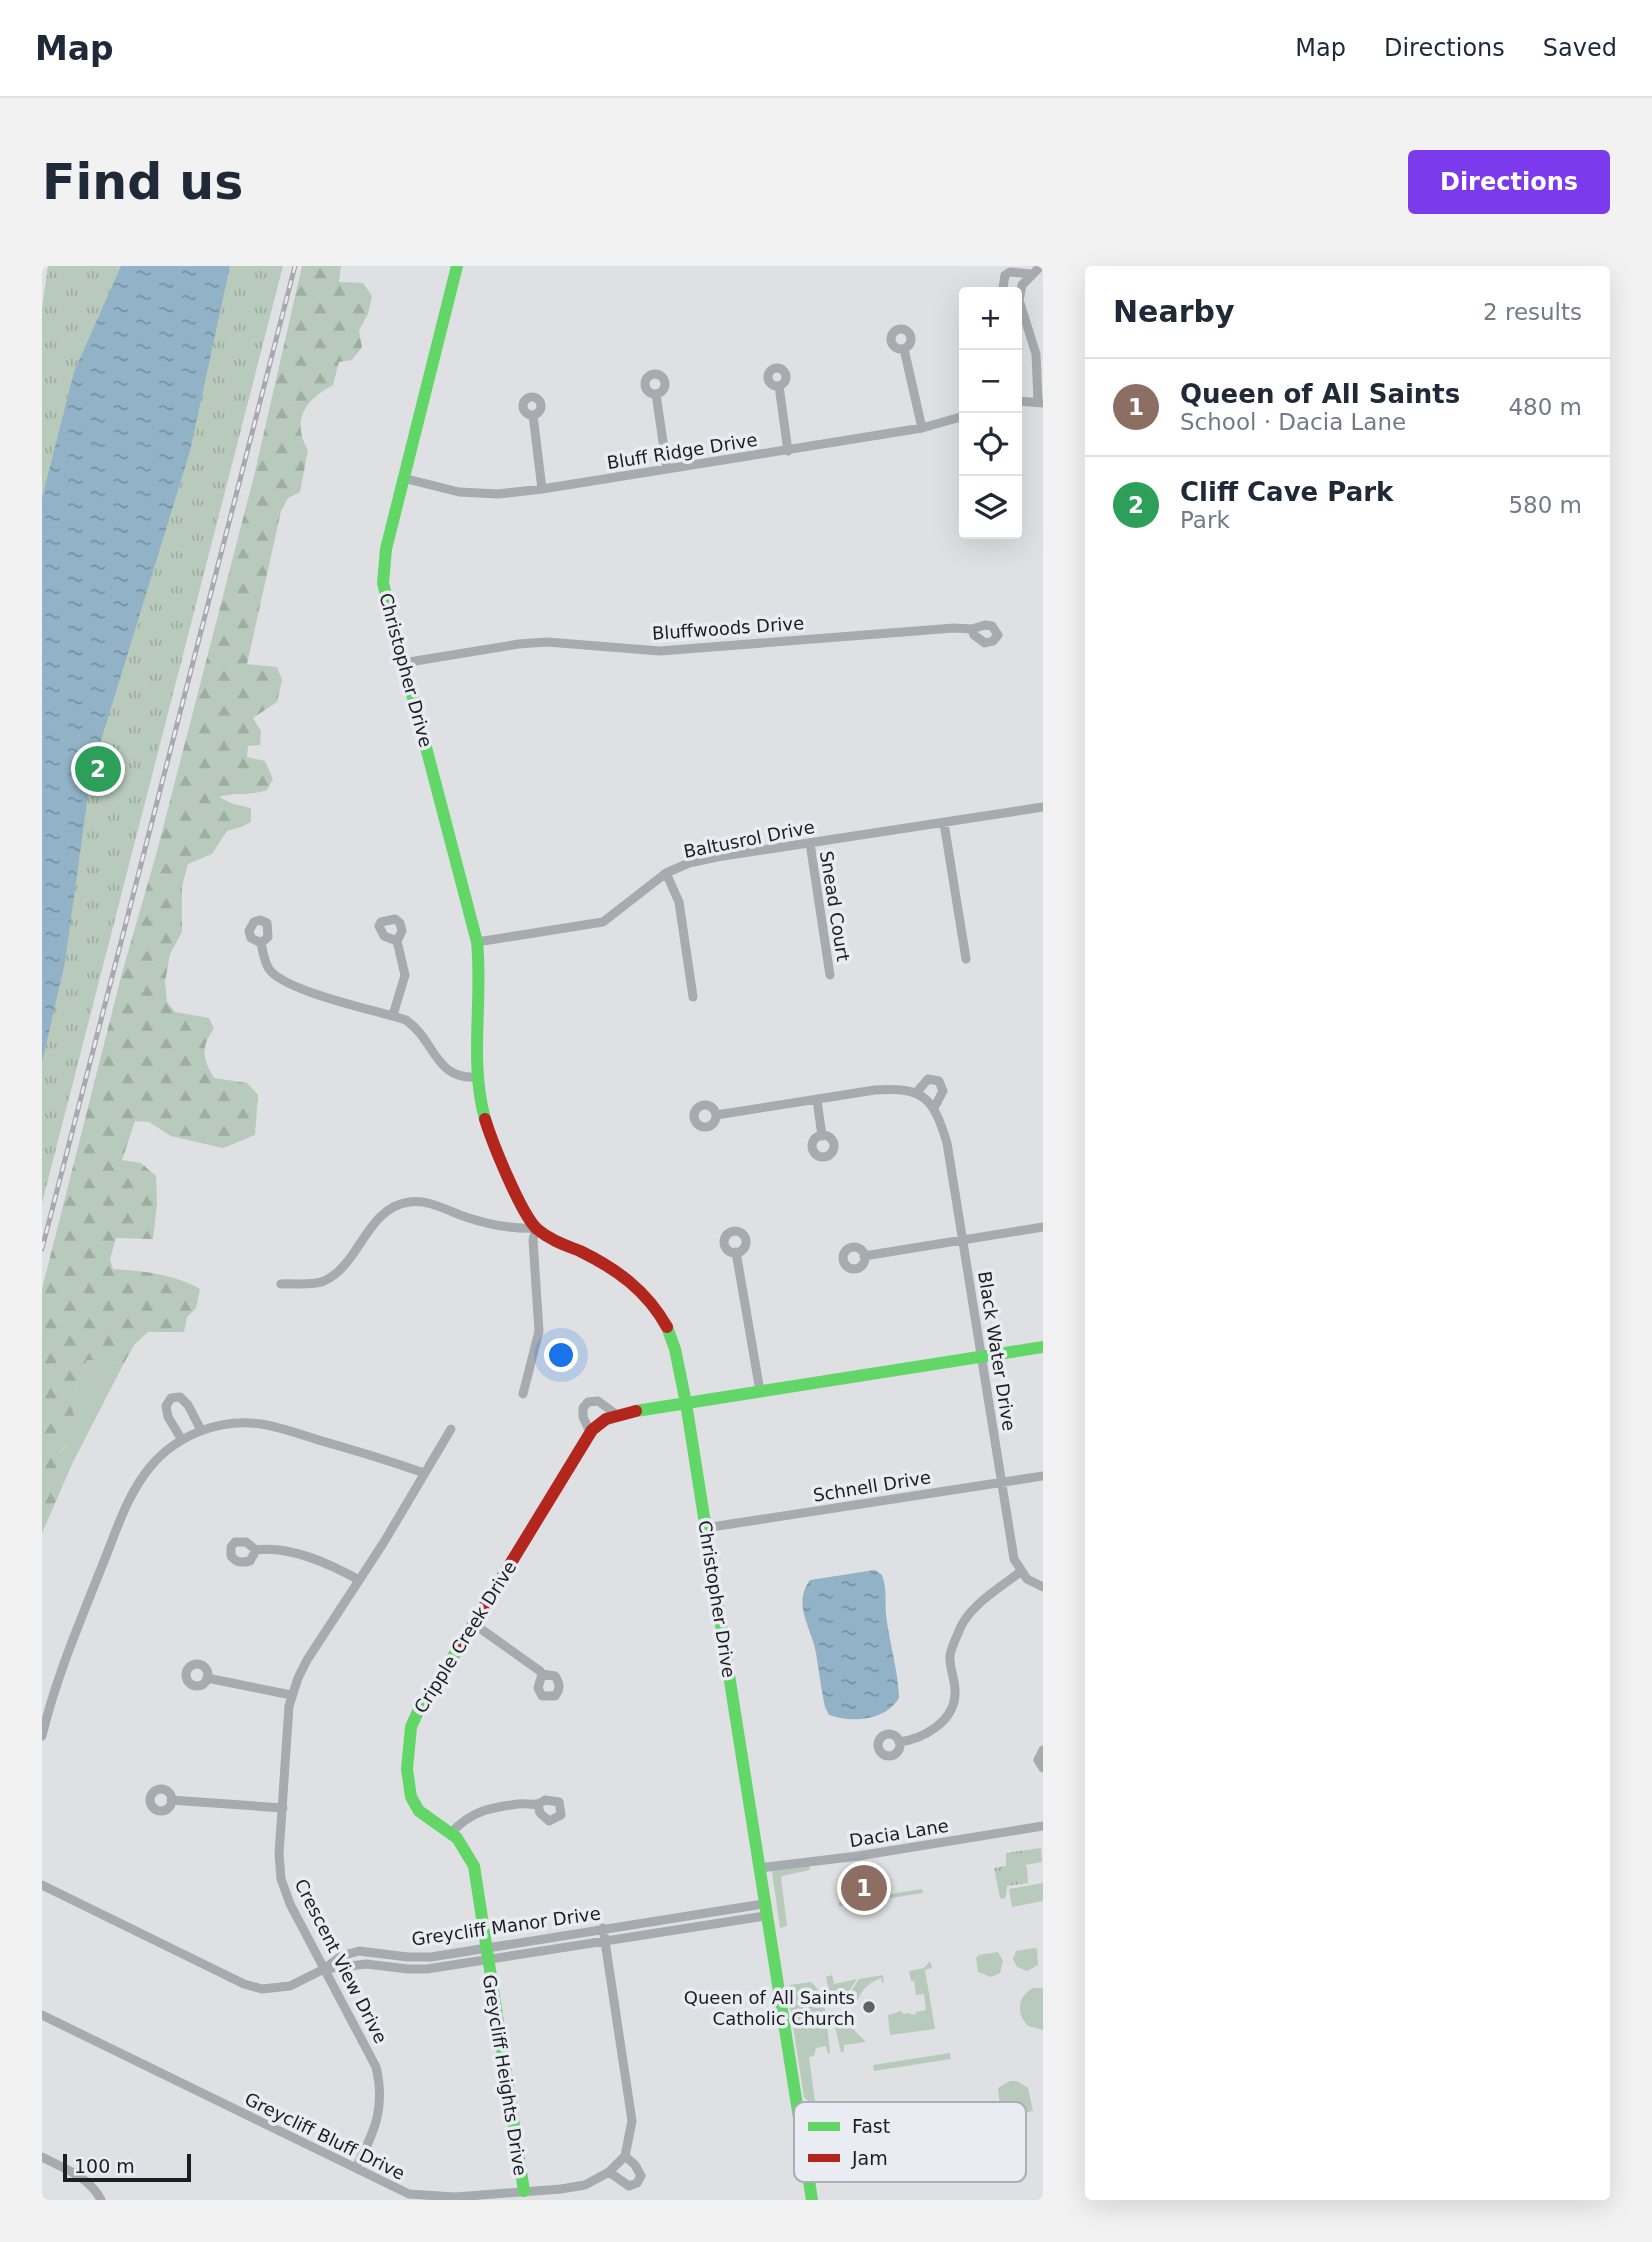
<!DOCTYPE html>
<html lang="en">
<head>
<meta charset="utf-8">
<style>
  :root { --surface:#fff; --page:#f2f2f3; --text:#1f2937; --muted:#747a83; --line:#e0e1e3; --accent:#7c3aed }
  body { margin:0; font-family:"DejaVu Sans",sans-serif; background:var(--page); color:var(--text) }
  .controls { position:absolute; right:21px; top:21px; display:grid; overflow:hidden; border-radius:7px; box-shadow:0 7px 28px #0002 }
  .controls button { width:63px; height:63px; display:grid; place-items:center; padding:0; border:0; border-bottom:2px solid var(--line); background:var(--surface); color:var(--text); font:35px sans-serif }
  .scale { position:absolute; left:21px; bottom:18px; width:128px; box-sizing:border-box; padding-left:7px; border:4px solid #1c1e20; border-top:0; font-size:19px; line-height:24px; white-space:nowrap; color:#1c1e20; -webkit-text-stroke:5px #e9ecf2; paint-order:stroke }
  .you { position:absolute; left:520px; top:1090px; width:24px; height:24px; margin:-18px; border:5px solid #fff; border-radius:50%; background:#1a73e8; box-shadow:0 0 0 10px #1a73e833 }
  .badge { display:grid; place-items:center; width:46px; height:46px; border-radius:50%; background:var(--accent); color:#fff; font-size:23px; font-weight:700 }
  .pin { position:absolute; translate:-50% -50%; border:4px solid #fff; box-shadow:0 2px 7px #0006 }
  .list { margin:0; padding:0; list-style:none }
  h2 { display:flex; justify-content:space-between; align-items:center; height:91px; margin:0; padding:0 28px; font-size:30px }
  h2 small { font-size:23px; font-weight:400; color:var(--muted) }
  .list li { display:grid; grid-template-columns:46px 1fr auto; gap:21px; align-items:center; box-sizing:border-box; height:98px; padding:0 28px; border-top:2px solid var(--line) }
  .list b { display:block; font-size:26px; white-space:nowrap }
  .list p { margin:0; font-size:23px; white-space:nowrap; color:var(--muted) }
  .list em { font-size:23px; font-style:normal; color:var(--muted) }
  .icon { flex:none; width:38px; height:38px; fill:none; stroke:currentColor; stroke-width:2; stroke-linecap:round; stroke-linejoin:round }
  .map { position:relative; flex:none; width:1001px; height:1934px; overflow:hidden; border-radius:7px }
  header { display:flex; align-items:center; gap:42px; box-sizing:border-box; height:98px; padding:0 35px; background:var(--surface); border-bottom:2px solid var(--line) }
  header strong { font-size:33px }
  nav { display:flex; gap:38px; margin-inline-start:auto; font-size:24px }
  .intro { display:flex; align-items:center; justify-content:space-between; box-sizing:border-box; height:168px; padding:0 42px }
  h1 { margin:0; font-size:49px }
  .button { padding:18px 32px; border-radius:7px; background:var(--accent); color:#fff; font-size:24px; font-weight:700 }
  main { display:flex; gap:42px; padding:0 42px }
  aside { flex:1; background:var(--surface); border-radius:7px; box-shadow:0 7px 28px #0002 }
  .map>svg:first-child { display:block }
  .grass { fill:#b8cabb }
  .forest { fill:url(#forest-firs) }
  .park { fill:url(#park-tufts) }
  .water { fill:url(#water-ripples) }
  .lines { fill:none; stroke-linecap:round; stroke-linejoin:round }
  .street { stroke:#a6abb0; stroke-width:9 }
  .fast { stroke:#63d668; stroke-width:12 }
  .jam { stroke:#b3261e; stroke-width:12 }
  .rail-casing { stroke:#a7a9ac; stroke-width:5 }
  .rail { stroke:#e9ecf2; stroke-width:2.5; stroke-dasharray:8; stroke-linecap:butt }
  .poi-dot { fill:#606264; stroke:#e9ecf2; stroke-width:2.5 }
  .labels { text-anchor:middle; dominant-baseline:central; stroke-width:7; stroke-linejoin:round; paint-order:stroke }
  .street-label { font-size:18px; fill:#1c1e20; stroke:#e9ecf2 }
  .poi-label { font-size:18px; fill:#1c1e20; stroke:#e9ecf2; text-anchor:end }
  .key { fill:#e9ecf2; stroke:#acaeb3; stroke-width:2 }
  .key-label { font-size:19px; fill:#1c1e20 }
</style>
</head>
<body>
<header>
<strong>Map</strong>
<nav><a>Map</a><a>Directions</a><a>Saved</a></nav>
</header>
<div class="intro"><h1>Find us</h1><a class="button">Directions</a></div>
<main>
<div class="map">
<svg width="1001" height="1934" viewBox="0 0 1001 1934">
  <defs>
    <pattern id="forest-firs" width="22" height="20" patternUnits="userSpaceOnUse" patternTransform="scale(1.75)"><rect width="22" height="20" fill="#b8cabb"/><path d="M5 1l3.5 6h-7zM16 11l3.5 6h-7z" fill="#9eada0"/></pattern>
    <pattern id="park-tufts" width="24" height="20" patternUnits="userSpaceOnUse" patternTransform="scale(1.75)"><rect width="24" height="20" fill="#b8cabb"/><path d="M3 7l-1-3M5 7V3M7 7l1-3M15 17l-1-3M17 17v-4M19 17l1-3" fill="none" stroke="#9eada0"/></pattern>
    <pattern id="water-ripples" width="26" height="14" patternUnits="userSpaceOnUse" patternTransform="scale(1.75)"><rect width="26" height="14" fill="#92b3c7"/><path d="M2 4q2-2 4 0t4 0M15 11q2-2 4 0t4 0" fill="none" stroke="#7691a1"/></pattern>
  </defs>
  <rect width="100%" height="100%" fill="#dee0e3"/>
  <path class="grass" d="M45,1094L82,1097L31,1196L18,1187L29,1174L28,1135Z
    M767,1598L768,1604L740,1610L739,1612L745,1660L738,1662L730,1606L731,1603Z
    M1001,1617V1635L970,1641L967,1623Z
    M880,1623L881,1627L797,1640V1636Z
    M992,1682L995,1683L996,1699L985,1705L975,1701L971,1693L974,1685Z
    M956,1686L961,1695L958,1707L949,1711L936,1706L934,1692L937,1689Z
    M888,1695L890,1702L883,1704L893,1763L848,1769L846,1749L859,1745L861,1748L868,1747L869,1749L874,1748V1746L884,1744L882,1728L874,1729L872,1715H869L867,1705L882,1702Z
    M790,1709L792,1718L815,1713L800,1736V1740L789,1737L784,1711Z
    M841,1709L842,1717H840L839,1712C827,1717 820,1723 815,1735L807,1736V1741L803,1744L802,1737L817,1713Z
    M769,1716C786,1729 785,1765 788,1786L786,1788L784,1780L774,1782L772,1790L767,1791L773,1836L769,1838L762,1831L745,1722L748,1719Z
    M991,1722H1001V1764L986,1760C974,1747 975,1731 991,1722Z
    M807,1759L824,1776L802,1779V1786H799L793,1761Z
    M908,1787L909,1793L832,1805L831,1799Z
    M968,1815H975L986,1822L991,1845L962,1851L959,1849L956,1822Z"/>
  <path class="forest" d="M260,0H299L297,16L321,17L330,30L326,48L317,64L320,81L310,94L297,96L291,119C263,134 249,154 266,184L258,226L246,232L239,245L205,398L235,401L240,414L235,436L211,452L219,465L218,479L206,480L205,491L223,495L231,513L225,524C209,530 193,526 177,531L191,538L209,542V556L199,561L185,565L170,588L146,598L140,620V666L128,688L123,716L125,736L133,746L167,752L172,763C158,781 161,794 172,812L205,817L216,829L213,869L181,882L129,870L107,856L93,855L80,894L99,897L114,910L115,938L111,973L74,972L68,993L71,1003C99,1005 133,1008 158,1023L154,1042L145,1051L142,1066H106L92,1079L82,1097L45,1094L28,1135L34,1157L29,1174L18,1186L31,1196L0,1267V1023L80,707L114,589L212,210Z"/>
  <path class="park" d="M6,0H241L0,937V42Z
    M999,1582L1000,1596L983,1599L985,1602L986,1617L965,1620L964,1630L962,1633L958,1632L952,1602L964,1600V1587Z"/>
  <path class="water" d="M79,0H188L148,185L49,507L23,696L0,797V232L32,106Z
    M833,1304L840,1309C845,1323 843,1334 844,1348C847,1376 856,1403 857,1432C843,1455 810,1457 787,1449L783,1441C779,1423 777,1405 774,1387C769,1360 750,1339 768,1314Z"/>
  <g class="lines">
    <path class="street" d="M964,26L961,22L963,9L968,6L989,8
      M849 73a10 10 0 1 1 20 0a10 10 0 1 1-20 0Z
      M862,83L880,162
      M726 111a9 9 0 1 1 18 0a9 9 0 1 1-18 0Z
      M603 118a10 10 0 1 1 20 0a10 10 0 1 1-20 0Z
      M737,120L746,185
      M614,128L625,203
      M481 140a9 9 0 1 1 18 0a9 9 0 1 1-18 0Z
      M975,135L1001,137
      M996,136L994,88L977,34L980,19L999,0
      M491,149L500,223
      M361,212L417,226L456,228L500,223L880,162L922,150
      M361,397L477,378L505,376L618,385L912,362L930,363L943,359L950,360L956,369L951,375L943,377L932,369L930,363
      M902,557L924,693
      M768,577L788,709
      M624,607L637,636L651,731
      M435,676L561,656L624,607L647,597L675,591L1001,541
      M219,677L209,672L207,665L212,656L218,654L225,657L226,671L219,677C221,686 222,695 227,703C243,726 334,744 364,754C394,775 392,815 437,811
      M351,749L363,709L355,675L342,670L337,660L339,656L353,653L358,657L360,665L355,675
      M874,827L886,813L897,815L901,825L892,842
      M775,834L780,870
      M652 850a11 11 0 1 1 22 0a11 11 0 1 1-22 0Z
      M674,849L833,824C882,821 891,831 905,877L972,1293L985,1313L1001,1321
      M770 880a11 11 0 1 1 22 0a11 11 0 1 1-22 0Z
      M682 976a11 11 0 1 1 22 0a11 11 0 1 1-22 0Z
      M801 992a11 11 0 1 1 22 0a11 11 0 1 1-22 0Z
      M694,986L718,1125
      M822,990L1001,961
      M239,1018C252,1017 270,1020 282,1015C318,999 324,942 367,936C387,933 406,945 424,951C447,959 470,963 494,962L491,974L497,1065L481,1128
      M548,1166L541,1151V1142L546,1136L556,1135L575,1149
      M140,1174L126,1151L124,1140L129,1132L138,1131L146,1139L159,1164
      M663,1262L1001,1210
      M214,1284L208,1295C199,1297 195,1297 189,1290V1281L193,1276H204L214,1284C248,1279 288,1298 317,1314
      M432,1358L498,1405L500,1408L496,1422L500,1430H513C519,1422 518,1418 513,1410L500,1408
      M144 1409a11 11 0 1 1 22 0a11 11 0 1 1-22 0Z
      M165,1412L249,1429
      M836 1479a11 11 0 1 1 22 0a11 11 0 1 1-22 0Z
      M0,1470C14,1411 38,1356 60,1300C74,1266 85,1228 109,1200C135,1169 178,1152 219,1158C239,1161 260,1169 280,1175C315,1185 348,1195 382,1207
      M857,1476C881,1473 912,1456 913,1428C914,1415 907,1402 908,1390C909,1382 914,1372 917,1365C926,1340 958,1322 978,1306
      M1001,1484L996,1494L1001,1502
      M108 1534a11 11 0 1 1 22 0a11 11 0 1 1-22 0Z
      M129,1534L241,1542
      M409,1567C429,1545 447,1542 476,1538C487,1537 494,1541 503,1534L517,1536L519,1549L507,1555L498,1547L496,1539
      M717,1602L816,1590L1001,1560
      M0,1619L202,1718L220,1723L248,1720L282,1703L299,1690L317,1685L366,1691H389L721,1638
      M284,1703L324,1698L366,1703H385L723,1650
      M0,1749L367,1928L413,1931L519,1923L543,1919L567,1906L583,1890L590,1855L561,1662
      M0,1891C21,1902 48,1911 59,1934
      M314,1902C332,1866 344,1843 334,1801L248,1638L239,1613L237,1588L247,1440L256,1412L265,1394L342,1276L409,1163
      M567,1906L587,1920L595,1917L599,1910L593,1899L583,1890"/>
    <path class="fast" d="M415,0L344,283L341,317L435,676C441,734 427,796 443,853
      M625,1061L633,1083L644,1137L770,1934
      M594,1145L1001,1081
      M420,1377L378,1441L369,1461L365,1503L369,1531L377,1545L415,1572L432,1600L482,1925"/>
    <path class="jam" d="M443,853C450,876 479,948 495,963C508,974 523,979 538,985C575,1003 605,1025 625,1061
      M420,1377L550,1164L564,1153L594,1145"/>
    <g class="rail-casing">
      <path id="rail" d="M0,983L253,0"/>
    </g>
    <use href="#rail" class="rail"/>
  </g>
  <circle class="poi-dot" cx="827" cy="1741" r="7"/>
  <g class="labels">
    <g class="street-label">
      <text transform="translate(640 185) rotate(-9)">Bluff Ridge Drive</text>
      <text transform="translate(686 362) rotate(-4)">Bluffwoods Drive</text>
      <text transform="translate(364 404) rotate(75)">Christopher Drive</text>
      <text transform="translate(707 573) rotate(-11)">Baltusrol Drive</text>
      <text transform="translate(793 640) rotate(81)">Snead Court</text>
      <text transform="translate(955 1085) rotate(81)">Black Water Drive</text>
      <text transform="translate(830 1220) rotate(-9)">Schnell Drive</text>
      <text transform="translate(675 1333) rotate(81)">Christopher Drive</text>
      <text transform="translate(423 1371) rotate(-58)">Cripple Creek Drive</text>
      <text transform="translate(857 1567) rotate(-9)">Dacia Lane</text>
      <text transform="translate(464 1660) rotate(-8)">Greycliff Manor Drive</text>
      <text transform="translate(299 1695) rotate(63)">Crescent View Drive</text>
      <text transform="translate(463 1809) rotate(81)">Greycliff Heights Drive</text>
      <text transform="translate(283 1870) rotate(26)">Greycliff Bluff Drive</text>
    </g>
    <g class="poi-label">
      <text x="813" y="1731">Queen of All Saints<tspan x="813" dy="21">Catholic Church</tspan></text>
    </g>
  </g>
  <rect x="752" y="1836" width="232" height="80" rx="10" class="key"/>
  <rect x="766" y="1856" width="32" height="9" fill="#63d668"/>
  <rect x="766" y="1888" width="32" height="8" fill="#b3261e"/>
  <g class="key-label">
    <text x="810" y="1867">Fast</text>
    <text x="810" y="1899">Jam</text>
  </g>
</svg>
<div class="controls">
<button>+</button>
<button>−</button>
<button><svg class="icon" aria-label="locate" viewBox="0 0 24 24"><circle cx="12" cy="12" r="6"/><path d="M12 2v4M12 18v4M2 12h4M18 12h4"/></svg></button>
<button><svg class="icon" aria-label="layers" viewBox="0 0 24 24"><path d="M12 4l9 5-9 5-9-5zM3 14l9 5 9-5"/></svg></button>
</div>
<div class="scale">100 m</div>
<div class="you"></div>
<div class="pin badge" style="left:822px;top:1622px;background:#8d6e63">1</div>
<div class="pin badge" style="left:56px;top:503px;background:#2e9e5b">2</div>
</div>
<aside>
<h2>Nearby<small>2 results</small></h2>
<ul class="list">
<li><span class="badge" style="background:#8d6e63">1</span><div><b>Queen of All Saints</b><p>School · Dacia Lane</p></div><em>480 m</em></li>
<li><span class="badge" style="background:#2e9e5b">2</span><div><b>Cliff Cave Park</b><p>Park</p></div><em>580 m</em></li>
</ul>
</aside>
</main>
</body>
</html>
